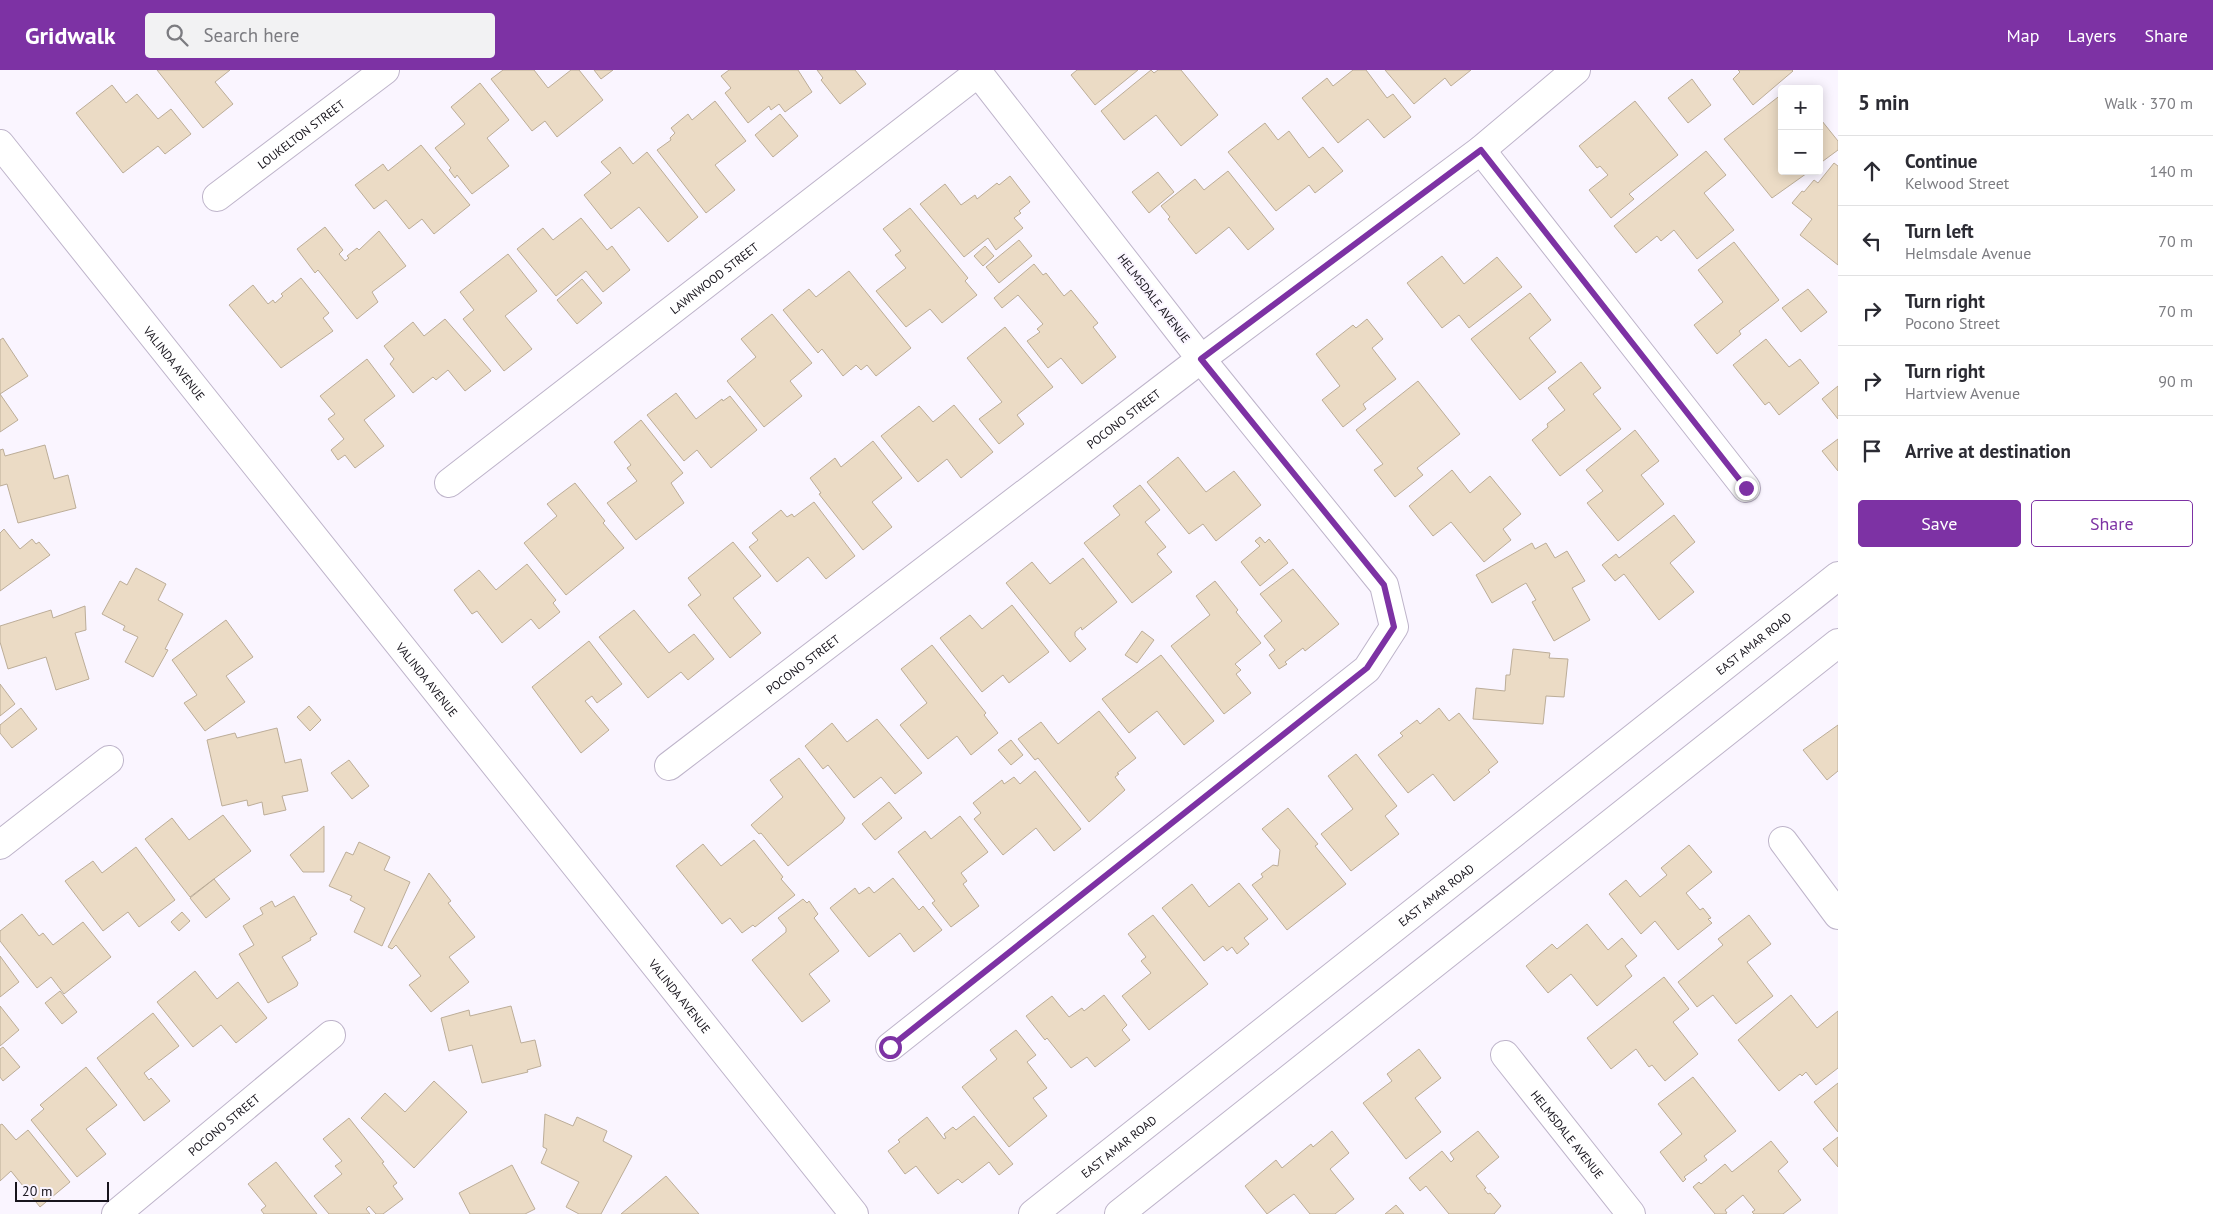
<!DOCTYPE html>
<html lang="en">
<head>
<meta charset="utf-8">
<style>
  :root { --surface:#fff; --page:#f2f2f3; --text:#2b2b33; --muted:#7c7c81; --line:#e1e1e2; --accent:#7d32a4 }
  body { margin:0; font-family:"PT Sans",sans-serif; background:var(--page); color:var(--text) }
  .controls { position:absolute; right:15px; top:15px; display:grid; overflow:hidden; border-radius:5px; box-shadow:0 2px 12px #0003 }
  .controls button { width:45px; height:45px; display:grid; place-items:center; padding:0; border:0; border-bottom:1px solid var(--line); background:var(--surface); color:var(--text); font:25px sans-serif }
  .scale { position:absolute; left:15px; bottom:12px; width:94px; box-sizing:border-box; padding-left:5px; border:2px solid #18151d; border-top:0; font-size:14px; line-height:18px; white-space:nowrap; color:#18151d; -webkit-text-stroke:4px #faf5ff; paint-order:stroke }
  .stop { position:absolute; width:15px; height:15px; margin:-11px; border:4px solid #7d32a4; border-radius:50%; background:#fff }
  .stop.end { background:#7d32a4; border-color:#fff; box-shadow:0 1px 5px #0008 }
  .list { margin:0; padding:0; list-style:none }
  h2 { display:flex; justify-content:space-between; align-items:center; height:65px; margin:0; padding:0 20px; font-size:21px }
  h2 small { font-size:16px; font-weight:400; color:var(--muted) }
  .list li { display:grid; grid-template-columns:32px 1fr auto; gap:15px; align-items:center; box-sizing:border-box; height:70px; padding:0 20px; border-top:1px solid var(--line) }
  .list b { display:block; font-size:19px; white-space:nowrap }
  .list p { margin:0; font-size:16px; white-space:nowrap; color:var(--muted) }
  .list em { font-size:16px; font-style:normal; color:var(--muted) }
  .actions { display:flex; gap:10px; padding:15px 20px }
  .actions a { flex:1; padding:11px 0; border:1px solid var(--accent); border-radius:5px; text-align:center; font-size:18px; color:var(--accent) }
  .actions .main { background:var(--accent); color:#fff }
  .icon { flex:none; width:28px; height:28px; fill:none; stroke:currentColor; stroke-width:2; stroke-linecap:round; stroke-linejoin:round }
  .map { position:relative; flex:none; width:1838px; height:1144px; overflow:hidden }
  header { display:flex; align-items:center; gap:30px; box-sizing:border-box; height:70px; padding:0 25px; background:var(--accent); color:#fff }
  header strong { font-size:24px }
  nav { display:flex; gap:28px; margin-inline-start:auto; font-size:18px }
  .search { width:350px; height:45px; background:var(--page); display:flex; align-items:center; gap:12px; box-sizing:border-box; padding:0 18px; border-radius:5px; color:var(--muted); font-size:19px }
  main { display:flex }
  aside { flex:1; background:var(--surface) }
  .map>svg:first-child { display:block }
  .building { fill:#ebdbc5; stroke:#bcad98 }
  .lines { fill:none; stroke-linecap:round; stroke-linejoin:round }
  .minor-casing { stroke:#beb4ca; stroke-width:30 }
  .major-casing { stroke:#beb4ca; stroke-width:30 }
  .minor { stroke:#fff; stroke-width:28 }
  .major { stroke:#fff; stroke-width:28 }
  .route { stroke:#7d32a4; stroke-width:6 }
  .labels { text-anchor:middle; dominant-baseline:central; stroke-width:4; stroke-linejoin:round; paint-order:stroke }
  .street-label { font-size:12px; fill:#18151d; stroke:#faf5ff }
</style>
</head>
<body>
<header>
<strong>Gridwalk</strong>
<div class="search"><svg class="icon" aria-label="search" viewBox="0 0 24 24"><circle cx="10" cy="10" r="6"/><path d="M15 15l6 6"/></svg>Search here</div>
<nav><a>Map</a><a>Layers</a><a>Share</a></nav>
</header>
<main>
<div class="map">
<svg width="1838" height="1144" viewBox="0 0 1838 1144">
  <rect width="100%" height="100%" fill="#faf5ff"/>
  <path class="building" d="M157,0H230L215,12L233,34L203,58Z
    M503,0H534L548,18L571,0H579L603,30L557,67L545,51L532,61L491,9Z
    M594,0H613L601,9Z
    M729,0H798L812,22L785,42L779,34L771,40L769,36L748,53L725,23L731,18L721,6Z
    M817,0H855L866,14L840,34L821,10L823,8Z
    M1077,0H1138L1095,35L1071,5Z
    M1151,0L1154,3L1158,0H1181L1218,45L1181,76L1156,45L1124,70L1101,41Z
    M1353,0H1366L1387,28L1393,24L1411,47L1384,68L1368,49L1338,73L1302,28L1327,8L1333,16Z
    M1385,0H1471L1451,16L1445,8L1414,34Z
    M1738,0H1792L1793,1L1753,35L1733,9L1740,2Z
    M1692,9L1711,35L1688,53L1668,28Z
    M480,13L509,50L487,68L509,96L472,124L457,105L455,108L449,100L451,98L435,78L465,54L451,37Z
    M112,15L126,33L137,24L158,49L171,39L191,64L165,84L158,76L123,103L76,43Z
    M1782,24V101H1810L1772,128L1724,69Z
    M715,31L746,71L715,95L735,120L706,143L657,80L671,70L670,68L675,63L671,58L688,44L692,50Z
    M1635,31L1678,85L1629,124L1634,129L1611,148L1589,120L1608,105L1600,96L1597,98L1579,76Z
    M780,44L798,66L773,87L755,65Z
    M1822,51L1838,71V80L1819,94V53Z
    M1265,53L1278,70L1289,61L1309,88L1323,77L1343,101L1315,123L1309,115L1276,141L1228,82Z
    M421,75L470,135L434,164L422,149L409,159L386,130L374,139L355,115L383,94L388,101Z
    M620,77L633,94L647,82L698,147L668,172L639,137L611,159L584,125L611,103L601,92Z
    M1706,81L1726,105L1704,123L1734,160L1697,189L1674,160L1661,171L1657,166L1636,183L1614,156Z
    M1834,93L1838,96V195L1800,165L1812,149L1792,133L1802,121L1804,122L1814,110L1818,113Z
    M1228,101L1274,159L1248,180L1229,157L1196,184L1168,149L1170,147L1161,136L1195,109L1204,120Z
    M1158,102L1174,122L1149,143L1132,122Z
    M1010,106L1030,132L1019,141L1021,143L1014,148L1023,158L996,180L988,168L964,187L920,134L945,114L961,135L975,125L977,129L997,113L999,115Z
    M910,138L968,208L965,211L977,225L942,253L930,239L906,257L876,221L906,198L895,185L901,181L883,159Z
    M581,148L607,180L612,176L630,200L603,222L586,201L556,226L517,179L543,158L553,170Z
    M325,157L343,180L339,184L345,191L349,188L347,186L357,178L359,180L379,161L406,196L372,222L378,232L357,249L318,200L315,203L297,179Z
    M1019,170L1032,186L999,213L986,197Z
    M1734,172L1779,230L1739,261L1741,264L1717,284L1694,255L1723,232L1698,200Z
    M985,176L994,186L983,196L974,186Z
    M508,184L537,221L505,246L532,279L504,301L463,249L474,240L460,222Z
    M1442,186L1464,214L1497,187L1522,217L1469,258L1459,245L1442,258L1407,213Z
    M1034,194L1043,205L1046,203L1064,226L1071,220L1098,253L1093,257L1116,287L1082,314L1061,288L1048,298L1027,271L1040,262L1037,259L1043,254L1018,225L1002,238L994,228Z
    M849,201L911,278L876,306L867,295L861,300L856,295L843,306L822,279L818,283L783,240L809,219L816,227Z
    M301,208L329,243L323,248L333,261L281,298L229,235L253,215L268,234L273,230L275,233L283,226L281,224Z
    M582,209L602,233L577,254L557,230Z
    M1808,219L1827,242L1801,262L1782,238Z
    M1530,223L1551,250L1529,268L1556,302L1520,330L1471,269Z
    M772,244L812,293L790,311L802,326L764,357L727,311L756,287L741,269Z
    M445,249L491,301L465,321L448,300L436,310L433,307L413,323L390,294L394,289L384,276L413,252L424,266Z
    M1367,249L1383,269L1372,278L1396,309L1363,334L1366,339L1343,357L1322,330L1340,316L1316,284L1353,255L1356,258Z
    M1005,257L1053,317L1017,345L1024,354L999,374L979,349L1002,332L967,288Z
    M3,268L28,306L0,324L18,350L0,362V270Z
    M1766,269L1789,297L1800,289L1819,313L1779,345L1769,332L1765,335L1733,295Z
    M367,289L395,326L364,350L384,376L355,398L345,385L338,390L331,380L344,369L328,349L335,344L320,326Z
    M1581,292L1601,318L1593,324L1621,359L1560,406L1532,370L1548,357L1547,354L1565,340L1548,318Z
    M1418,311L1460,364L1417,398L1423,405L1395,427L1374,400L1383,394L1356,360Z
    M1838,316V349L1822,329Z
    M676,323L696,349L722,329L723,331L730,326L757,360L711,398L697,380L684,391L647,345Z
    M954,335L993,382L961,408L947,389L918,412L881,366L919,336L933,352Z
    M641,350L683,403L671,413L684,433L636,470L607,433L637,411L627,398L631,395L614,372Z
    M1635,360L1659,391L1641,405L1664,434L1618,471L1587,433L1603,421L1586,400Z
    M1838,369V401L1822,381Z
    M873,371L902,408L872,432L892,457L863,480L819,424L821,423L810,408L835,388L841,397Z
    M45,375L54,409L68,405L76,438L18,453L7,414L0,416V380L3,379L5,386Z
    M1178,387L1206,422L1234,401L1261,435L1216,471L1203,454L1189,464L1147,412Z
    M1452,400L1470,423L1490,406L1521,444L1503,459L1511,470L1484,492L1451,452L1433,466L1409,436Z
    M575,413L605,451L603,453L624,478L566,525L524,473L557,446L547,434Z
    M1140,415L1160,440L1145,452L1166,477L1157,484L1172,502L1132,533L1084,473L1120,445L1113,436Z
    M814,432L855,486L826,509L808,487L777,512L749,477L758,470L752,463L781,440L787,447L792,444L794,447Z
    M1674,445L1695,472L1670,493L1694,522L1659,550L1624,504L1615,511L1602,495L1616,484L1619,488Z
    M4,459L20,479L32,469L36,474L39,472L50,485L0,521V463Z
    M1260,467L1265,473L1269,469L1288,493L1260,516L1241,492L1260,476L1255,471Z
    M733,472L761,506L733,528L761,563L730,588L688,535L701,525L688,508Z
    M1532,473L1535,479L1546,473L1555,488L1567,481L1585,511L1572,518L1590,550L1554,571L1532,532L1536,530L1526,513L1492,533L1476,505Z
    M1083,488L1117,532L1082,560L1081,557L1075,562V566L1086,579L1070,592L1006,513L1032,492L1050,514Z
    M527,494L556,530L553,533L560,542L539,559L531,549L502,573L477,541L472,544L454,520L479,500L496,520Z
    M136,498L166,514L158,530L183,544L165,579L168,580L153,607L125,592L138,567L123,560L125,556L102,544L120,511L127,515Z
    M1293,499L1339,554L1305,581L1303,578L1285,592L1287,594L1279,599L1269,585L1275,580L1264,566L1282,551L1260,524Z
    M1215,511L1238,540L1236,542L1261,573L1235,594L1241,600L1236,604L1251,623L1224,644L1171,576L1210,545L1196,526Z
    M1012,535L1049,582L1009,613L1003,605L982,622L940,568L970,545L982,559Z
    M85,536L86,560L75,563L89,609L56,620L46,587L8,599L0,572V556L51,540L53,548Z
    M634,540L669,583L694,564L714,589L688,610L681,602L648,628L599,567Z
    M226,550L253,587L226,606L245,632L205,661L184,633L197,625L172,590Z
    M1142,561L1154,570L1137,593L1125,585Z
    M589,571L622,614L597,633L592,626L585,631L609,660L581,683L532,617Z
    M932,575L986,643L984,645L998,663L971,685L957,666L928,689L900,655L927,633L901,599Z
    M1513,579L1550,583L1549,588L1568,589L1564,627L1546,626L1543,654L1473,649L1476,618L1505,621L1506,605H1510Z
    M1161,585L1214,651L1184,675L1157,641L1129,663L1102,629Z
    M0,614L15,634L0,646Z
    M309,636L321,650L310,661L297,647Z
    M21,638L37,659L12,678L0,663V655Z
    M1439,638L1449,651L1459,643L1498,692L1488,700L1490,702L1454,731L1433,704L1408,723L1378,685L1403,666L1400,663L1417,650L1420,654Z
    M1099,641L1136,688L1117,703L1119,704L1115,707L1125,720L1089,752L1038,688L1035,690L1018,669L1041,652L1058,674Z
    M877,649L922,703L895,724L881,707L854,728L828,695L823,699L805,676L832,653L847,672Z
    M1838,655V701L1827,710L1803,680Z
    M277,658L285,693L301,689L308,721L282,726L286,740L264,745L262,732L248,736L247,730L222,736L207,670L235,663L237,668Z
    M1011,670L1023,685L1011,695L998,680Z
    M1356,684L1397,736L1385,746L1399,764L1351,801L1321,764L1353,739L1328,706Z
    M799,688L845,748L842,753L788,796L761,763L759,764L751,755L783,727L770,710Z
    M349,690L369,716L352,729L331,703Z
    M1035,701L1081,759L1054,781L1036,758L1003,785L974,749L981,743L973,733L1002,710L1004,714L1014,707L1020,714Z
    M889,732L902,748L875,770L862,754Z
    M1288,738L1318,774L1315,776L1346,814L1287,860L1252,815L1263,807L1261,804L1273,795L1278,796L1280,780L1262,759Z
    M223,745L251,781L190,827L145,769L172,748L189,770Z
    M960,746L988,782L961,803L967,811L963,814L979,836L951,857L932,833L935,831L898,782L925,761L931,769Z
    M324,756V802H303L290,785Z
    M754,770L783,807L781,809L795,825L755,857L753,855L742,863L730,848L722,854L676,796L703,774L721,796Z
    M359,772L390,787L384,800L410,812L382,876L354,862L365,838L350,830L352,826L329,816L346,782L353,785Z
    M1689,775L1712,802L1686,823L1700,840L1703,838L1711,848L1708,849L1712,853L1678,880L1655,851L1641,864L1609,824L1626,810L1640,827L1667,805L1661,798Z
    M136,777L175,830L139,857L128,842L103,861L65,811L93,791L102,803Z
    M429,803L451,831L448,833L475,867L449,887L469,912L431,942L409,915L421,906L396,875L392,879L388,877Z
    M893,808L919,840L923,836L942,860L914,882L900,863L869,887L830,838L855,818L859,824L869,817L874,823Z
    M214,809L230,829L206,848L190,828Z
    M1239,813L1268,849L1244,868L1249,874L1237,884L1232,877L1227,881L1223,876L1204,891L1162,838L1192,814L1209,837Z
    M294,826L317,864L310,868L311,870L282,887L298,913L297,916L268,933L239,884L254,875L243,856L263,844L260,838L272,831L275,837Z
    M803,829L807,833L809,831L818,844L814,848L839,881L809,904L830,931L802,952L752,890L786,862V858L778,848Z
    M182,842L190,851L179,861L171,852Z
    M22,844L39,866L43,863L53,875L83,852L111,887L64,924L51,907L37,918L0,871V861Z
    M1153,845L1208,914L1149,960L1122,926L1151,903L1141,891L1146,887L1128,864Z
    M1749,845L1771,874L1747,892L1773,926L1736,954L1713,925L1697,937L1678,912L1723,875L1718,869Z
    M1587,854L1608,880L1622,868L1637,886L1625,896L1632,906L1597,936L1571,904L1548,923L1526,896L1552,874L1557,879Z
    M0,886L19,912L0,927Z
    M195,901L217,929L238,912L267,948L236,973L221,955L193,977L157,932Z
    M1664,907L1689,939L1673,952L1698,984L1665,1011L1652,995L1649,997L1636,979L1611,999L1587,968Z
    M60,921L77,942L62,954L45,933Z
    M1104,925L1127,955L1122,960L1130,970L1095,997L1087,987L1071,998L1047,968L1045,970L1026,946L1052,926L1069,947L1082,938L1084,941Z
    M1791,925L1817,958L1838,941V998L1816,1015L1806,1002L1802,1006L1800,1004L1779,1021L1738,970Z
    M0,936L19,960L0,976Z
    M511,936L521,973L535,970L541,996L527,1000L528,1002L482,1013L472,975L449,981L441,948L469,940L470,946Z
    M153,943L179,976L144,1003L149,1010L151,1008L170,1031L144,1051L97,988Z
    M1016,960L1036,985L1027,992L1047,1018L1033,1028L1047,1046L1009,1077L962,1017L997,989L990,980Z
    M3,977L20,997L3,1011L0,1007V979Z
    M1419,979L1441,1008L1415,1028L1441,1062L1406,1089L1363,1033L1392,1011L1387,1004Z
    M86,997L117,1035L86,1059L106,1084L77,1107L31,1050L44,1039L40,1035Z
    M1693,1007L1736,1061L1704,1086L1707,1090L1684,1107L1686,1109L1683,1112L1660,1082L1682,1064L1658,1034Z
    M434,1011L467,1042L414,1098L361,1048L385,1023L405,1042Z
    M1838,1013V1062L1814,1032Z
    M545,1044L573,1056L577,1047L607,1061L603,1071L632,1086L601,1144H579L566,1137L579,1112L541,1093L547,1079L543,1077Z
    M974,1046L1013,1094L999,1105L989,1092L962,1113L958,1109L938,1124L916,1096L905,1104L888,1081L900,1072L898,1070L927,1047L944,1069L946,1068L944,1064L953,1057L956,1060Z
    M349,1048L384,1092L382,1093L397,1113L393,1116L403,1129L383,1144H376L369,1136L366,1139L370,1144H329L314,1126L342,1104L335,1096L342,1091L323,1069Z
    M2,1054L16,1070L28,1060L70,1112L40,1137L11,1101L0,1111V1055Z
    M1332,1061L1349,1083L1330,1099L1354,1129L1335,1144H1310L1294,1124L1267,1144L1245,1116L1276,1090L1282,1098L1311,1074L1313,1077Z
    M1478,1061L1499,1087L1476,1106L1486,1118L1484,1119L1488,1124L1490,1123L1501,1136L1494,1144H1449L1426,1116L1420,1121L1409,1108L1442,1081L1451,1092L1454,1089L1450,1083Z
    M1838,1067V1097L1823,1079Z
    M1771,1071L1788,1092L1778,1101L1801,1130L1783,1144H1754L1752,1142L1755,1140L1743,1125L1725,1140L1727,1143L1725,1144H1715L1693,1117L1699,1112L1701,1114L1725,1094L1732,1102Z
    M276,1092L317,1144H264L261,1140L266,1136L248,1114Z
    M512,1095L535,1139L525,1144H470L459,1123Z
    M666,1106L699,1144H621L640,1128Z
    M1396,1135L1404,1144H1385Z"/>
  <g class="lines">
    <g class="minor-casing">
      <g id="minor">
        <path d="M1481,80L1746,418"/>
        <path id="s1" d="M217,127L385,0"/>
        <path id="s2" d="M449,413L978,3"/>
        <path id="s3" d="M669,696L1201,289L1481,80L1576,0"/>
        <path d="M1783,771L1838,845"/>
        <path d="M0,775L109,690"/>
        <path d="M890,977L1367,599L1394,557L1384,515L1201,289L976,0"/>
        <path id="s4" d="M1505,985L1631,1144"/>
        <path id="s5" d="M116,1144L331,965"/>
      </g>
    </g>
    <g class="major-casing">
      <g id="major">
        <path id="s6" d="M0,74L854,1144"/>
        <path id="s7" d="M1033,1144L1838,506"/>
        <path d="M1119,1144L1838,573"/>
      </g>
    </g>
    <use href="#minor" class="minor"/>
    <use href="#major" class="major"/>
  </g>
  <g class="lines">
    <path class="route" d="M890,977L1367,598L1394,557L1384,515L1201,289L1481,80L1746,418"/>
  </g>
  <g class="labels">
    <g class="street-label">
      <text stroke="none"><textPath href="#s1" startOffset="105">LOUKELTON STREET</textPath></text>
      <text stroke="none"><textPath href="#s2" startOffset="335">LAWNWOOD STREET</textPath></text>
      <text transform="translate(1154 228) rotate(52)">HELMSDALE AVENUE</text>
      <text stroke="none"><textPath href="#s6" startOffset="280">VALINDA AVENUE</textPath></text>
      <text stroke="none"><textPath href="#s3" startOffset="572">POCONO STREET</textPath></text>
      <text stroke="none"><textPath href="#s7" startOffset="919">EAST AMAR ROAD</textPath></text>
      <text stroke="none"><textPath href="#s3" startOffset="168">POCONO STREET</textPath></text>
      <text stroke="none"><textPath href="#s6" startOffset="685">VALINDA AVENUE</textPath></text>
      <text stroke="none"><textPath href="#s7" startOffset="514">EAST AMAR ROAD</textPath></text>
      <text stroke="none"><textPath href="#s6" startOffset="1090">VALINDA AVENUE</textPath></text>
      <text stroke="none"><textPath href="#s5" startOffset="140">POCONO STREET</textPath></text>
      <text stroke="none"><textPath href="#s4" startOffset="101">HELMSDALE AVENUE</textPath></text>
      <text stroke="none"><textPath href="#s7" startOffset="109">EAST AMAR ROAD</textPath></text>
    </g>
  </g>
</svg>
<div class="controls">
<button>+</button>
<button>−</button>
</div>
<div class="scale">20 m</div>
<div class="stop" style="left:890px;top:977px"></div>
<div class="stop end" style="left:1746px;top:418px"></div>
</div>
<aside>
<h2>5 min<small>Walk · 370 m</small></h2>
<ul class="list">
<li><svg class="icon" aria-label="ahead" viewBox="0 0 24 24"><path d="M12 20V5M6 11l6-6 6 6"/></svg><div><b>Continue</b><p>Kelwood Street</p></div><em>140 m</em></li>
<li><svg class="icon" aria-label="left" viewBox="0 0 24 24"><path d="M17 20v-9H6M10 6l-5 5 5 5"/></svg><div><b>Turn left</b><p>Helmsdale Avenue</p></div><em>70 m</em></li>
<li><svg class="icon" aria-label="right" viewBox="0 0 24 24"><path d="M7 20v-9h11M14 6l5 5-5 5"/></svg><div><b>Turn right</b><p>Pocono Street</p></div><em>70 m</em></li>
<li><svg class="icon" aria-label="right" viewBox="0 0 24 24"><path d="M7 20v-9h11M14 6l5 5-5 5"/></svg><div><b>Turn right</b><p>Hartview Avenue</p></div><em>90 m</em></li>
<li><svg class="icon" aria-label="arrive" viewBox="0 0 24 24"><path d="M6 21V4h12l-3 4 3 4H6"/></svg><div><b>Arrive at destination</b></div></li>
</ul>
<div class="actions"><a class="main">Save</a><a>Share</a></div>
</aside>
</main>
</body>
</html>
